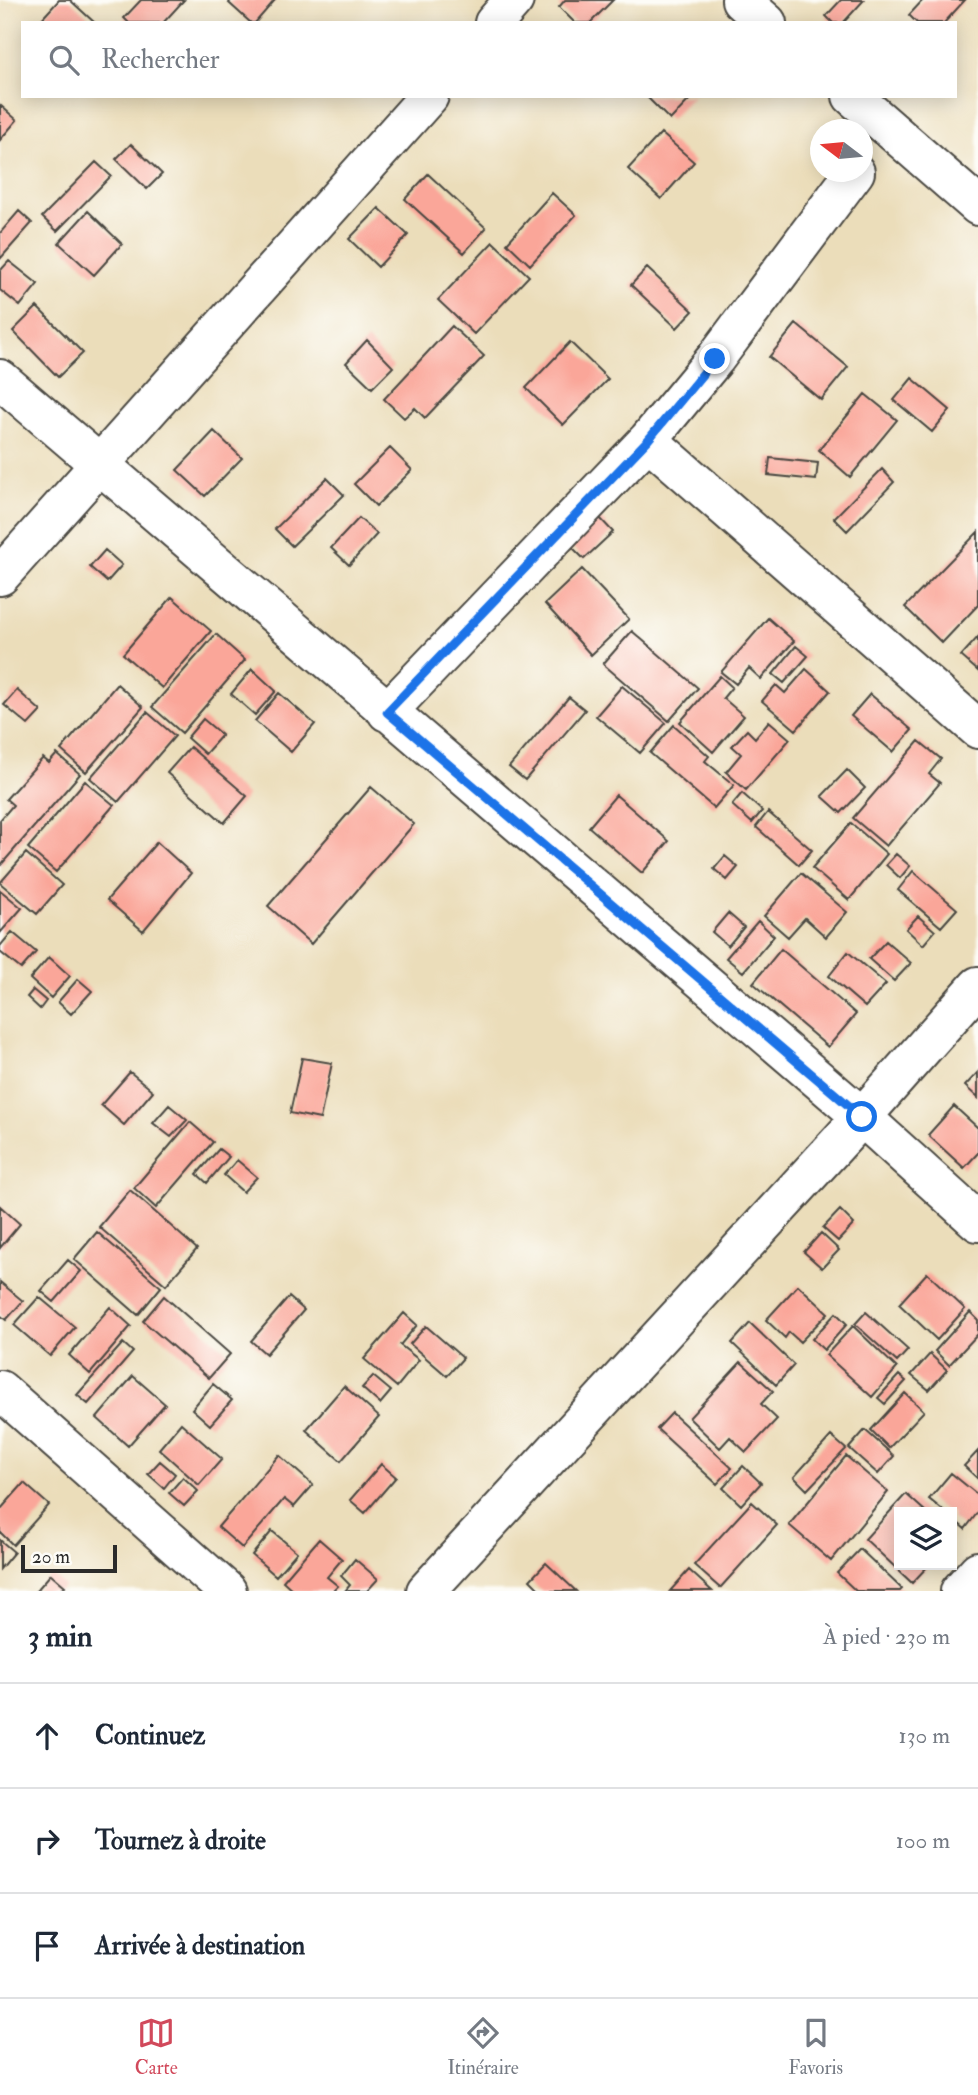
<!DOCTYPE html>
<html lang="fr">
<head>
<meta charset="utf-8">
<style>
  :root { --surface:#fff; --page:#f2f2f3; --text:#1f2937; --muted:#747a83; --line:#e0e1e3; --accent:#d1495b }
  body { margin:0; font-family:"IM FELL Double Pica",serif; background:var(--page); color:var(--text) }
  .controls { position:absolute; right:21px; bottom:21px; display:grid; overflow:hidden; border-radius:0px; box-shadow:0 4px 18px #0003 }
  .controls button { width:63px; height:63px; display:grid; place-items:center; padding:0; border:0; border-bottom:2px solid var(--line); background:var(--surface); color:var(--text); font:35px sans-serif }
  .compass { position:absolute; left:810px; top:119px; width:63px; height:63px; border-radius:50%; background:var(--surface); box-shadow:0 4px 18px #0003; rotate:286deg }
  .scale { position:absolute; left:21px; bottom:18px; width:96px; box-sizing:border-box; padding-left:7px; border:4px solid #2b2b2b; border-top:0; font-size:19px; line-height:24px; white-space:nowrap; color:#2b2b2b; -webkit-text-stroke:5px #fdfcf7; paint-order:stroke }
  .stop { position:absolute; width:21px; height:21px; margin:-16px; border:5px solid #1a73e8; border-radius:50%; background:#fff }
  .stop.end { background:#1a73e8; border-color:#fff; box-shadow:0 2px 7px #0008 }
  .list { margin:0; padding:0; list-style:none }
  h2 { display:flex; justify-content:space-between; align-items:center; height:91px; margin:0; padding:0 28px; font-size:30px }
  h2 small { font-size:23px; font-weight:400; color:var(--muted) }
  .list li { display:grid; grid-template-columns:46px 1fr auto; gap:21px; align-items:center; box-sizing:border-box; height:105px; padding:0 28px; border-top:2px solid var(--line) }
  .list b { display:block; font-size:26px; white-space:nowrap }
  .list em { font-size:23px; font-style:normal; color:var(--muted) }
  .icon { flex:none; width:38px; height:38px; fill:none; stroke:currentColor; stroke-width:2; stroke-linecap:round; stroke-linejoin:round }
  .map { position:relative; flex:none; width:978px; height:1591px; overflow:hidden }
  .search { position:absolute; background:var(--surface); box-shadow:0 4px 18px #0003; left:21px; right:21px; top:21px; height:77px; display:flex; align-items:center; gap:18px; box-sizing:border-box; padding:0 24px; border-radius:0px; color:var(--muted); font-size:26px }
  .sheet { height:406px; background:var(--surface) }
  nav { display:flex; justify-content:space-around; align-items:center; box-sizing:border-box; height:98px; border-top:2px solid var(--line); background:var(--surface); font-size:19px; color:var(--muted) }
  nav a { display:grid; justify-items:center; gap:4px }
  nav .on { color:var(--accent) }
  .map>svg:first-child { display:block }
  .building { fill:#faa699 }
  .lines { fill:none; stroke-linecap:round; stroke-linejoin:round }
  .minor-casing { stroke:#484640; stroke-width:42 }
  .minor { stroke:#fff; stroke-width:38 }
  .route { stroke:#1a73e8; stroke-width:9 }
</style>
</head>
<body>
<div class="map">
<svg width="978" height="1591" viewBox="0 0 978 1591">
  <rect width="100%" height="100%" fill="#fdfcf7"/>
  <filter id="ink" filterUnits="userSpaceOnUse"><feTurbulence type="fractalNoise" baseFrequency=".0143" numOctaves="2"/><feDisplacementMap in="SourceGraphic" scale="14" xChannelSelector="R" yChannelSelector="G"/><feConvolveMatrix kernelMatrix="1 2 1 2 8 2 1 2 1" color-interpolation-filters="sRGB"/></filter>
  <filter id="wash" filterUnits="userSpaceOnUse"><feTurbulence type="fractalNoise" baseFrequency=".00686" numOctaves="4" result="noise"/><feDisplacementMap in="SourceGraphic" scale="28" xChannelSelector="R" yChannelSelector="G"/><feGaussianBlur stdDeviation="1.57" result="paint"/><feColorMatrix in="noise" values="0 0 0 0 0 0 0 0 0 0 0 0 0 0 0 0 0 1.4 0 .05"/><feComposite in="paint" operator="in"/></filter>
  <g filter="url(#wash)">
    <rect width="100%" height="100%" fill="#ebddba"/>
    <g id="blocks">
      <path class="building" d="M59,0H70L95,23H38Z
        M141,0H184L163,23H129L124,18Z
        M231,0H275L255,23H251L229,3Z
        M565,0H613L590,23H575L559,7Z
        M841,0H864L843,23H833L826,16Z
        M923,0H965L944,23H917L909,15Z
        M646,96H693L670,120Z
        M0,105L17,120L0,140Z
        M661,133L694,162L661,199L628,169Z
        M131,144L162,174L147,189L116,159Z
        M96,162L111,176L57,231L42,217Z
        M428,174L486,228L464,253L405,199Z
        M552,193L576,215L530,265L507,243Z
        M379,208L408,235L378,267L349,239Z
        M19,211L32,223L0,259V233Z
        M88,211L122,244L94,275L59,243Z
        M493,242L529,276L474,334L438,300Z
        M9,261L38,284L20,306L0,290V271Z
        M647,268L693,311L677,328L631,285Z
        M37,307L83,353L58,377L13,331Z
        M796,324L848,367L821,400L769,357Z
        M452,326L484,356L425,418L415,408L404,418L384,399Z
        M367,340L393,367L372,388L346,363Z
        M570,342L608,379L563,425L526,388Z
        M912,378L950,410L932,432L894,400Z
        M865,394L897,420L850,477L819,450Z
        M214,431L242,458L205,496L177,470Z
        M390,448L412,470L376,506L354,484Z
        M770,458L818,463L816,480L768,475Z
        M882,469L894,482L847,531L834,518Z
        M327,478L344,495L292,546L275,529Z
        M599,517L613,532L584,559L570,545Z
        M359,518L377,534L349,565L331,548Z
        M978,532V605L942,643L905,607Z
        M105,550L122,565L107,582L90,567Z
        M582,569L629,619L591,655L545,604Z
        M172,597L211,631L162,688L123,654Z
        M768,618L794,641L761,679L749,668L736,684L721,672Z
        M632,631L698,688L669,721L603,664Z
        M216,634L245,660L182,733L152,707Z
        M978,637V671L961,656Z
        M796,646L808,656L784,683L773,674Z
        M252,669L276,691L255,715L231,694Z
        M806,669L830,691L796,730L762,701L776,685L785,693Z
        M720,676L732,687L723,698L744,716L713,752L680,722Z
        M117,684L143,707L86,772L61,750Z
        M622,686L666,723L640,753L596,716Z
        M17,690L41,711L28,725L4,705Z
        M279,693L315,724L291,752L255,721Z
        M870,694L912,730L893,752L851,716Z
        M569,697L585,710L525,780L509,767Z
        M147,712L175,736L118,802L90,778Z
        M203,719L222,735L205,754L187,738Z
        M769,721L790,739L746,790L726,772L741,754L732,746L747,730L755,738Z
        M674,725L709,756L705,761L734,785L714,808L650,753Z
        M919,741L941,759L929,774L940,783L886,846L853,818Z
        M190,747L247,796L224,823L167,773Z
        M57,754L80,774L0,866V820L13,805L6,799L43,758L49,763Z
        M847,770L865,788L841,813L822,796Z
        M85,781L114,805L56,872L28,848Z
        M371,787L414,824L311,944L268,906Z
        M742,793L762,811L752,823L732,805Z
        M616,795L669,841L642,873L589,827Z
        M768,812L812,850L799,865L756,827Z
        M851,823L887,854L849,900L812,868Z
        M157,842L191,873L143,931L107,900Z
        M26,853L62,885L37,914L0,883Z
        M896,854L910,866L900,878L886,865Z
        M725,856L738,867L727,880L714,869Z
        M913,871L957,909L941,927L898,890Z
        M801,873L847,912L826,937L805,918L788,937L764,916Z
        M0,890L22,908L0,933Z
        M728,913L744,927L728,946L712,932Z
        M918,916L935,931L923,945L906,929Z
        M758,921L774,936L743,972L726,958Z
        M12,932L36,952L21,969L0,952V946Z
        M886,941L911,963L894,981L869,959Z
        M781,949L856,1014L828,1047L753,983Z
        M848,952L886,984L865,1007L829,976Z
        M49,957L70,976L51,998L30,979Z
        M78,979L92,991L71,1014L58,1002Z
        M33,990L46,1001L40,1009L27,997Z
        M302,1058L332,1063L320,1119L290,1113Z
        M130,1072L153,1091L124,1125L101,1105Z
        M978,1072V1098L965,1086Z
        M169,1105L187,1120L171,1137L153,1123Z
        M954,1106L978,1128V1153L964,1168L928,1135Z
        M190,1122L213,1142L156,1208L134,1188Z
        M219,1149L229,1157L207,1183L197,1174Z
        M237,1160L257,1177L243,1192L224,1175Z
        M130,1190L197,1249L166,1285L99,1227Z
        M0,1206L20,1224L0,1248Z
        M840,1210L854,1224L838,1241L823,1228Z
        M97,1232L161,1287L138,1315L74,1259Z
        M821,1233L839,1250L822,1268L804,1252Z
        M68,1260L81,1271L54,1302L41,1291Z
        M927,1273L965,1309L937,1340L899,1304Z
        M0,1282L23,1301L6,1320L0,1315Z
        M798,1285L828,1313L800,1342L789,1332L785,1338L766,1320Z
        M164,1296L230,1354L209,1378L143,1321Z
        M39,1297L75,1327L50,1356L14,1325Z
        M289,1297L304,1310L266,1354L251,1341Z
        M110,1307L131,1326L90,1374L69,1355Z
        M866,1312L908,1350L897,1362L855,1324Z
        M970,1312L978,1320V1334L949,1365L935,1351Z
        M404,1313L417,1325L400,1345L419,1360L397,1387L364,1359Z
        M836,1313L847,1324L824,1350L812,1339Z
        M750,1323L794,1365L776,1385L732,1343Z
        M426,1326L463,1358L447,1376L410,1344Z
        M853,1326L897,1368L872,1397L826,1355Z
        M123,1343L133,1352L88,1404L77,1395Z
        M930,1354L947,1370L929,1390L911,1375Z
        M741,1362L773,1391L761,1404L777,1419L746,1452L730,1437L720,1448L689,1418Z
        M899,1375L906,1381L885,1404L878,1398Z
        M133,1376L165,1404L128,1446L97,1418Z
        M373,1376L391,1391L380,1404L362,1388Z
        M213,1384L232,1400L210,1425L192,1409Z
        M344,1386L379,1417L341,1461L306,1430Z
        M905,1393L924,1411L889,1448L871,1430Z
        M672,1413L732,1468L717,1484L657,1429Z
        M181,1423L222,1459L199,1485L159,1449Z
        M865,1430L894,1456L878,1474L849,1448Z
        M831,1436L846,1449L807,1490L794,1477Z
        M978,1451V1479L964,1466Z
        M279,1455L313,1485L294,1507L284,1499L242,1548L218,1527Z
        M846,1456L888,1492L831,1561L789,1525Z
        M160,1461L175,1474L164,1488L148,1474Z
        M381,1464L396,1477L365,1513L350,1500Z
        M743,1466L761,1483L741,1505L723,1488Z
        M951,1473L978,1495V1512L965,1529L952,1518V1512H945L929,1499Z
        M183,1477L198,1491L184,1506L169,1493Z
        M24,1483L49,1505L13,1545L0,1532V1510Z
        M906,1494L926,1512H899V1565H929L912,1583L865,1539Z
        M752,1502L777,1525L720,1588L694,1565Z
        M272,1531L297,1552L276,1576L252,1555Z
        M319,1539L342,1559L327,1577L338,1586L333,1591H294L283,1581Z
        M0,1540L14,1552L0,1569Z
        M860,1549L902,1589L900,1591H856L837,1573Z
        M355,1559L378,1579L367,1591H345L350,1585L341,1576Z
        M546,1563L576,1591H541L530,1580Z
        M689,1570L712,1591H670Z
        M51,1574L65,1586L60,1591H36Z"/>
    </g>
  </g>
  <g filter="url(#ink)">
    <use href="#blocks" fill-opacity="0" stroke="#484640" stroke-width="2"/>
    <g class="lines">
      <g class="minor-casing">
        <path id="minor" d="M741,0L767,23
          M494,23L514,0
          M852,96L978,206
          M0,379L862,1117L978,1222
          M648,440L978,729
          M0,576L429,96
          M387,712L648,440L715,359L855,172
          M0,1390L227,1591
          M426,1591L862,1117L978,986
          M960,1591L978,1571"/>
      </g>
      <use href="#minor" class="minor"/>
    </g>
  </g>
  <g class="lines" filter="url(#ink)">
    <path class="route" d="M715,359L648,440L387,712L862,1117"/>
  </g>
</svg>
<div class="controls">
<button><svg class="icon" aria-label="layers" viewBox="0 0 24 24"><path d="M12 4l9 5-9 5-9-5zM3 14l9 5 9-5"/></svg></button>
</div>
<svg class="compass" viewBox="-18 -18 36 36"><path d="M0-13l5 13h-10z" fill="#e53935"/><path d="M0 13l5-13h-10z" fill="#747a83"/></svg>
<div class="scale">20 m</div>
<div class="stop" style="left:862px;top:1117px"></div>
<div class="stop end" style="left:715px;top:359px"></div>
<div class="search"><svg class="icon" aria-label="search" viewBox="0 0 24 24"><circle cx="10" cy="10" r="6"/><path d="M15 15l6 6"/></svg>Rechercher</div>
</div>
<section class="sheet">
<h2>3 min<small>À pied · 230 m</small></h2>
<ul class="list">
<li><svg class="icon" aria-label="ahead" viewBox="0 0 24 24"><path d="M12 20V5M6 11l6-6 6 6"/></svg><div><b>Continuez</b></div><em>130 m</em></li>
<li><svg class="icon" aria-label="right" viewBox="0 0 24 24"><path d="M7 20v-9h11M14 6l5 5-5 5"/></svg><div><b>Tournez à droite</b></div><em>100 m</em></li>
<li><svg class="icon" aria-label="arrive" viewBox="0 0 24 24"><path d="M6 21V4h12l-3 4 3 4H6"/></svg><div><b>Arrivée à destination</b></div></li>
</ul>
</section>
<nav>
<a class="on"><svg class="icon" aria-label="map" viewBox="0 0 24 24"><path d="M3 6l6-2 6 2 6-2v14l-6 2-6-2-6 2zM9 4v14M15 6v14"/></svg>Carte</a>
<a><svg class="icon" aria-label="directions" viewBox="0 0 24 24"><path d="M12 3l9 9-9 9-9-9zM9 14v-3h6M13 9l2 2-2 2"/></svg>Itinéraire</a>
<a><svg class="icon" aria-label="saved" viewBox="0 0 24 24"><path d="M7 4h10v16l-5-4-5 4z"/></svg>Favoris</a>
</nav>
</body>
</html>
